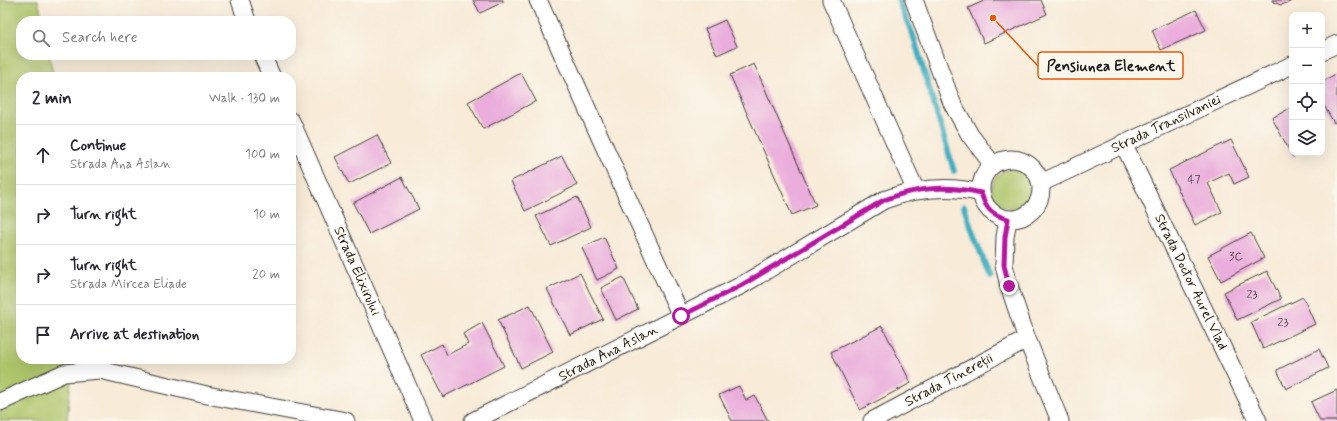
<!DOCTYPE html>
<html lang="en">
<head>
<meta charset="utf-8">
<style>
  :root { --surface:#fff; --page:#f2f2f3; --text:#2b2b33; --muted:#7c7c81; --line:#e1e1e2 }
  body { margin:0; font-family:Mynerve,sans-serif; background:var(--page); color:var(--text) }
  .controls { position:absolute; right:12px; top:12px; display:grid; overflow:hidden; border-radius:8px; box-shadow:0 4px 16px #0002 }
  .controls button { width:36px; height:36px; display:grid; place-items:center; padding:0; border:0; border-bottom:1px solid var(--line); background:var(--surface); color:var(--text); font:20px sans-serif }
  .stop { position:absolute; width:12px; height:12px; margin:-9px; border:3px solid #b5179e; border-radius:50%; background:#fff }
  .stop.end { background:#b5179e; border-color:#fff; box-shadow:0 1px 4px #0008 }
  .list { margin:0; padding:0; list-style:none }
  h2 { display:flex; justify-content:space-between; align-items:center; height:52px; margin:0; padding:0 16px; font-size:17px }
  h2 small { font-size:13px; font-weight:400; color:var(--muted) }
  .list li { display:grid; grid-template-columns:26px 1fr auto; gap:12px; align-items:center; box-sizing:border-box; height:60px; padding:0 16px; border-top:1px solid var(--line) }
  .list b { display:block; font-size:15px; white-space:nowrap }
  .list p { margin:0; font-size:13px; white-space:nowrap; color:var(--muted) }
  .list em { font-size:13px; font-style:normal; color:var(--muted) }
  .icon { flex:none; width:22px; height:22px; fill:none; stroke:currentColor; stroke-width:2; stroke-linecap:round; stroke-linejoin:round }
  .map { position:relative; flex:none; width:1337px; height:421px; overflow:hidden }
  .search { position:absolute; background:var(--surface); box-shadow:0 4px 16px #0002; left:16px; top:16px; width:280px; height:44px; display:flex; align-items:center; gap:10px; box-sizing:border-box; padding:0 14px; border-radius:16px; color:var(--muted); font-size:15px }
  .panel { position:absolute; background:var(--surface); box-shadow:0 4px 16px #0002; left:16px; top:72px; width:280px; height:292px; border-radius:16px }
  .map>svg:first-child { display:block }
  .green { fill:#aec56a; stroke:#657043 }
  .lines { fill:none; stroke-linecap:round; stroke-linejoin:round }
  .stream { stroke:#43afc1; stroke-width:6 }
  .building { fill:#eaaddc }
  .street-casing { stroke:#3d3b38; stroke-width:19 }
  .street { stroke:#fff; stroke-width:17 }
  .route { stroke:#b5179e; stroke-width:5 }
  .labels { text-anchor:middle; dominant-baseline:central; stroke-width:3; stroke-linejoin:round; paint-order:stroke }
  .number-label { font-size:12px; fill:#50404c }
  .street-label { font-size:14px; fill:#1c1c1c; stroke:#fbf7ec }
  .leader { fill:none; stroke:#e8590c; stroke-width:1.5 }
  .callout-dot { fill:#e8590c; stroke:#fbf7ec; stroke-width:1.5 }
  .callout { fill:#fbf7ec; stroke:#e8590c; stroke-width:1.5 }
  .callout-label { font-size:15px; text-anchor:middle; font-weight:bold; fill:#1c1c1c }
</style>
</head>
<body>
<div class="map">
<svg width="1337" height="421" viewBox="0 0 1337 421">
  <rect width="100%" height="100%" fill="#fbf7ec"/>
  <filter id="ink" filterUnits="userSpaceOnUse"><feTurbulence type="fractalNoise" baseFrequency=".025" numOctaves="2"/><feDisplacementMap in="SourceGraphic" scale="8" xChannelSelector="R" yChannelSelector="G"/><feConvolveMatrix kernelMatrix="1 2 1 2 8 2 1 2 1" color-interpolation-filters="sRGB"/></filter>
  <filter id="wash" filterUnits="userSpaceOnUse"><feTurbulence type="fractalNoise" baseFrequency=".012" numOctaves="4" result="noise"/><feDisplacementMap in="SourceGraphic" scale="16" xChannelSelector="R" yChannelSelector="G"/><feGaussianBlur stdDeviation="0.9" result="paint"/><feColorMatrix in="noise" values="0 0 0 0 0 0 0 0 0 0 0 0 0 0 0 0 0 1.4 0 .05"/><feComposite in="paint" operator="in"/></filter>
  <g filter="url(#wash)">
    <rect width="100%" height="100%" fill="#f8ebd8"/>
    <path class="green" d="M0,0H38L43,21H21V55H49L54,77H21V359H73L67,421H0Z
      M992 189a20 20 0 1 1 40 0a20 20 0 1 1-40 0Z"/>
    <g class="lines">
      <path class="stream" d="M898,0L913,35L954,171
        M964,206L970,225L990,277"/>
    </g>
    <g id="blocks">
      <path class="building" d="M473,0H503V2L480,13Z
        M986,0H1041L1047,14L984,43L968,8Z
        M1272,0H1294L1290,2L1281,5L1273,2Z
        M1196,10L1206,30L1161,50L1152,30Z
        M725,20L737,46L717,55L705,29Z
        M754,64L816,205L792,215L730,75Z
        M521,73L536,101L483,129L468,102Z
        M1337,73V121L1334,123L1322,102V82Z
        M1292,107V153H1300L1293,157L1272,118Z
        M377,135L391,163L349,184L335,157Z
        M1231,140L1249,177L1234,184L1229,173L1208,183L1222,212L1195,225L1169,170Z
        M562,156L577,185L525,211L511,181Z
        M402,177L419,209L369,234L353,203Z
        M577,197L591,227L551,246L536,216Z
        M1251,233L1264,258L1221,281L1208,256Z
        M604,237L619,269L597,280L582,248Z
        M1267,271L1281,299L1237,320L1224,292Z
        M580,273L603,319L570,335L547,289Z
        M623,277L638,309L616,320L601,288Z
        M1303,297L1315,324L1263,349L1251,322Z
        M530,305L553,352L521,368L498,320Z
        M482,323L504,366L443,397L421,355L442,344L447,355L468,344L463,334Z
        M882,326L911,383L860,410L831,352Z
        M1319,349L1328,368L1286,389L1277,370Z
        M739,386L746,400L755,396L768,421H732L719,395Z
        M1337,390V421H1320L1311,402Z"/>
    </g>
  </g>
  <g filter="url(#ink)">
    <use href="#blocks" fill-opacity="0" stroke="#3d3b38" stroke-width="1"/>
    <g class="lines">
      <g class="street-casing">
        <path id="street" d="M240,0L247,21
          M538,0L681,316
          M831,0L916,191
          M914,0L952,103L970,135L993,165
          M1322,51L1337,44
          M262,55L272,77
          M291,121L423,421
          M1123,143L1258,421
          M981 189a30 30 0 1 1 60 0a30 30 0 1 1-60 0Z
          M1041,183L1292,65
          M1008,219L1005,237L1004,265L1009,286L1027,339L1060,421
          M0,402L64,373L100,370L207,395L346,421
          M473,421L742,285L884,200C916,188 948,185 981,193
          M872,421L1027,339"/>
      </g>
      <use href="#street" class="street"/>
    </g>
  </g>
  <g class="lines" filter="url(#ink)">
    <path class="route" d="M681,316L742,285L884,200C917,187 947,185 981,193C986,209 992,215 1008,219L1005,237L1004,265L1009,286"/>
  </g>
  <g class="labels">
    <g class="number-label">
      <text x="1194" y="180">47</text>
      <text x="1236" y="257">3C</text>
      <text x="1252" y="295">23</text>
      <text x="1283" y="323">23</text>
    </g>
    <g class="street-label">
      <text transform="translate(1166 124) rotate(-25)">Strada Transilvaniei</text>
      <text transform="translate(357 271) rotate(66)">Strada Elixirului</text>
      <text transform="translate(1191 282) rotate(64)">Strada Doctor Aurel Vlad</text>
      <text transform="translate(608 353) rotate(-27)">Strada Ana Aslan</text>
      <text transform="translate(949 380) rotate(-28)">Strada Tinereții</text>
    </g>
  </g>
  <path class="leader" d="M993 18L1038 66"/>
  <circle class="callout-dot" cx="993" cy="18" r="4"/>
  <rect class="callout" x="1038" y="52" width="145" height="27" rx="4"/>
  <g class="callout-label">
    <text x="1111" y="71">Pensiunea Element</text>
  </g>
</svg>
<div class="controls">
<button>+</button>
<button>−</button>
<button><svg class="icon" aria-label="locate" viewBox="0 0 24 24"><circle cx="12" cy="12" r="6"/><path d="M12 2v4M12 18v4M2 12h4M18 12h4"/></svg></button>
<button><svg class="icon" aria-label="layers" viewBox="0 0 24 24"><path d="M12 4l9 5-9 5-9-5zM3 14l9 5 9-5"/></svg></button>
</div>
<div class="stop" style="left:681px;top:316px"></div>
<div class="stop end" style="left:1009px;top:286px"></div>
<div class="search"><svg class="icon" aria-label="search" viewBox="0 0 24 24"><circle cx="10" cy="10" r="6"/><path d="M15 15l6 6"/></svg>Search here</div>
<section class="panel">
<h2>2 min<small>Walk · 130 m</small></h2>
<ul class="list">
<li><svg class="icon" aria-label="ahead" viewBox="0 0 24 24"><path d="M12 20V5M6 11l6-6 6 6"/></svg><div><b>Continue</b><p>Strada Ana Aslan</p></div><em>100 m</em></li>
<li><svg class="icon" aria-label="right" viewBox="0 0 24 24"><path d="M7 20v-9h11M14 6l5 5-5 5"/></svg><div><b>Turn right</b></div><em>10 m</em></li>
<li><svg class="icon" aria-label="right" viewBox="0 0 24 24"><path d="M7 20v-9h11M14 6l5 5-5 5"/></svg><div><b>Turn right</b><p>Strada Mircea Eliade</p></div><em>20 m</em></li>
<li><svg class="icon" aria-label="arrive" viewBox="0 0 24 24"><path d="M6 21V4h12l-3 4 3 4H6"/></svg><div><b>Arrive at destination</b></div></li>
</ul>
</section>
</div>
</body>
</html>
